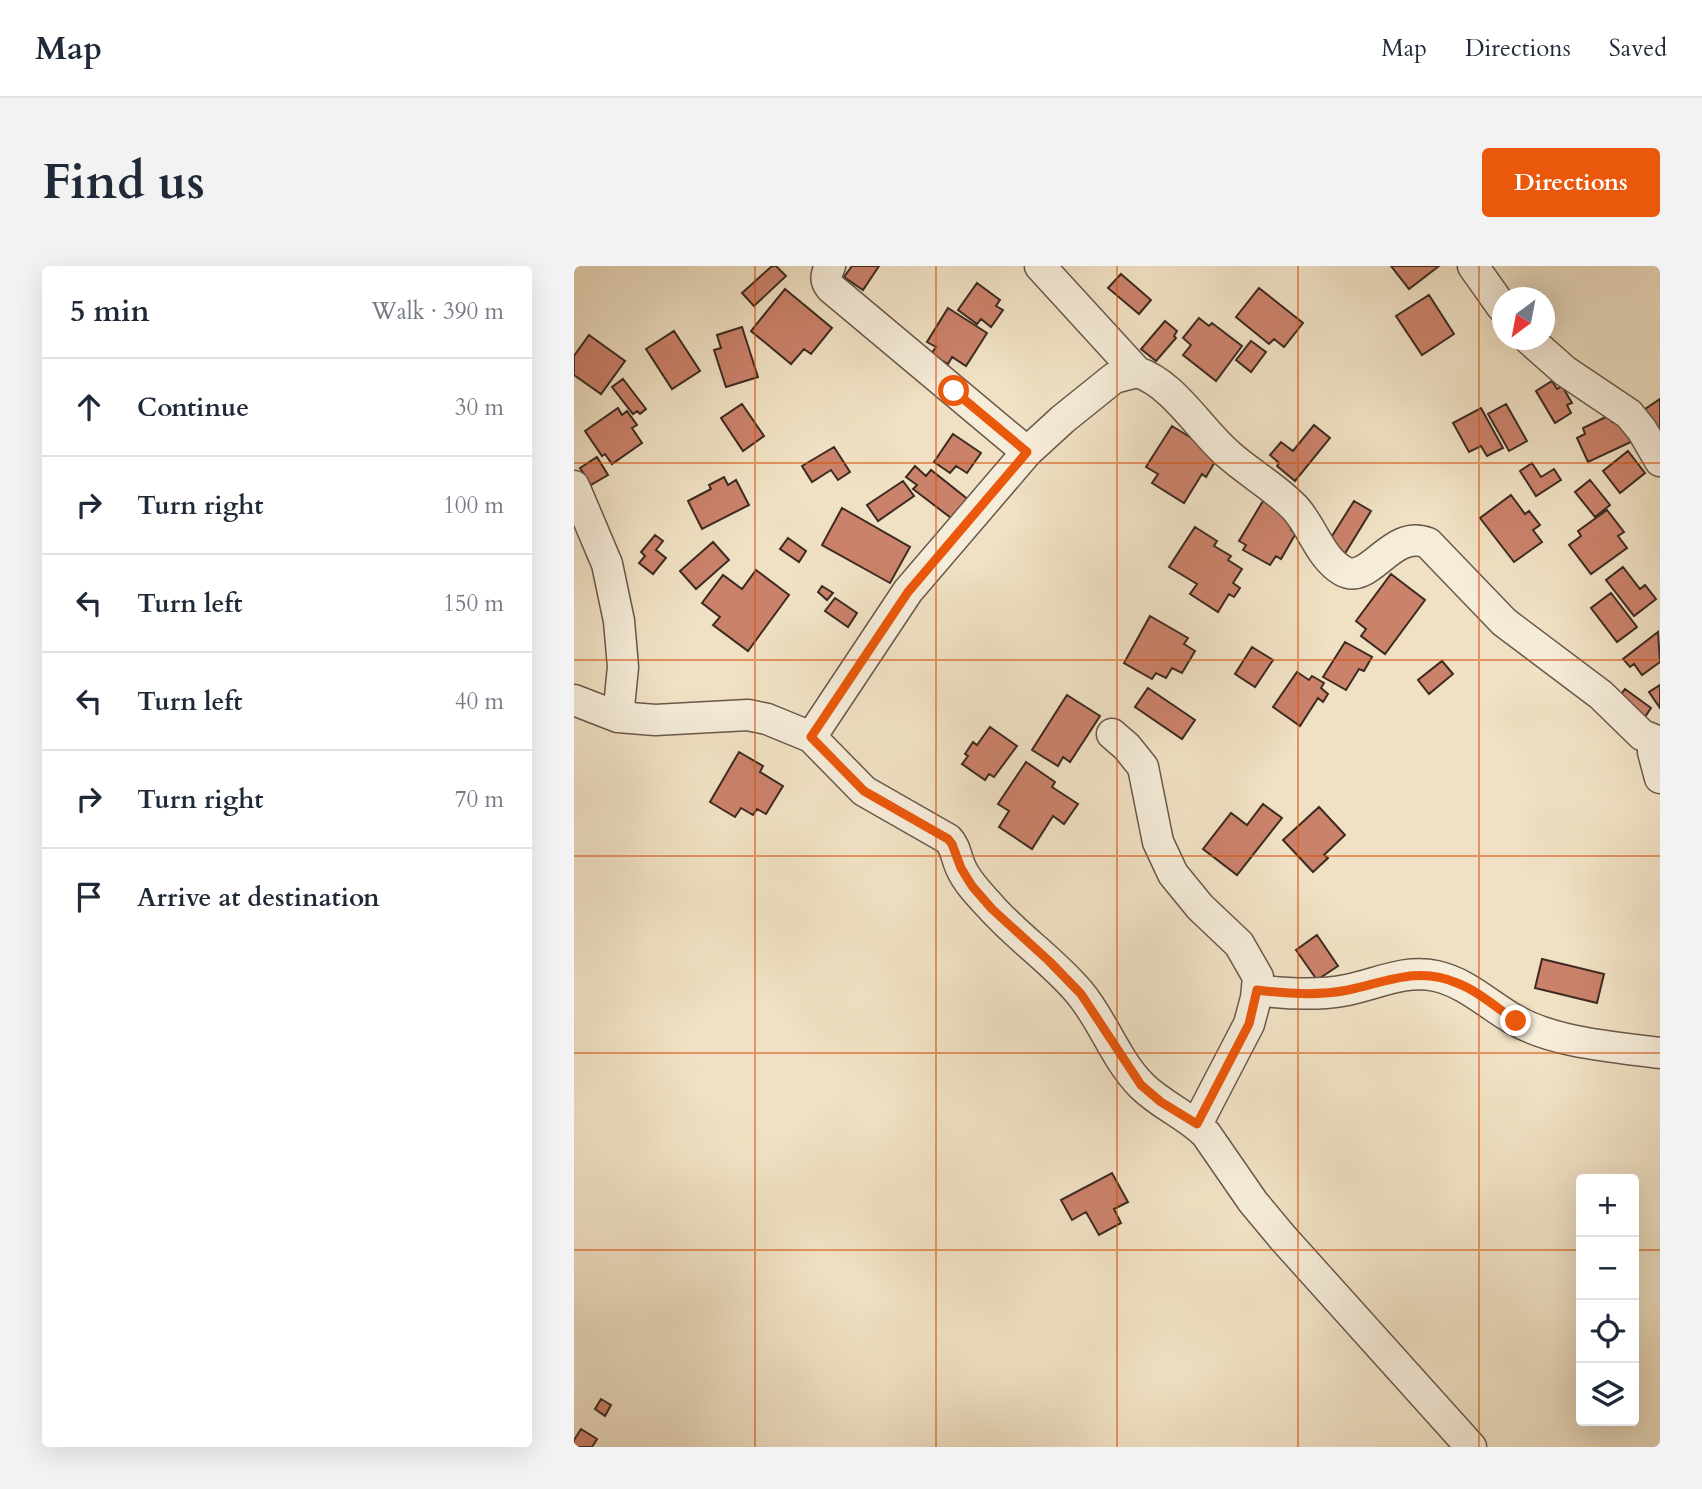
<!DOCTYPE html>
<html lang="en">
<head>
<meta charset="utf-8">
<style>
  :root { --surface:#fff; --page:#f2f2f3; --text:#1f2937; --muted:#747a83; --line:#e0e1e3; --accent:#ea580c }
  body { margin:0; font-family:Cardo,serif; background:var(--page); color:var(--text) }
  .controls { position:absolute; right:21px; bottom:21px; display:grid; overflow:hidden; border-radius:7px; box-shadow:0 7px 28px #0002 }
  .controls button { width:63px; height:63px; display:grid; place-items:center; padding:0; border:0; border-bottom:2px solid var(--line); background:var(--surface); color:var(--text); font:35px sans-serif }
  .compass { position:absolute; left:918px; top:21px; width:63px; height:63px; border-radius:50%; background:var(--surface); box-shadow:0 7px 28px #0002; rotate:212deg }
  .stop { position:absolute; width:21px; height:21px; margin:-16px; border:5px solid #ea580c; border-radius:50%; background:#fff }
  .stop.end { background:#ea580c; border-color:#fff; box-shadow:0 2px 7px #0008 }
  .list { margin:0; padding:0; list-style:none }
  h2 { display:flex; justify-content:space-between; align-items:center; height:91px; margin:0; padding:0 28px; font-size:30px }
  h2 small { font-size:23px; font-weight:400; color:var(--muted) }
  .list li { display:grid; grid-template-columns:46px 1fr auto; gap:21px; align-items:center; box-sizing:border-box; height:98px; padding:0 28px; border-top:2px solid var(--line) }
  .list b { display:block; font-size:26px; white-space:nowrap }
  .list em { font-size:23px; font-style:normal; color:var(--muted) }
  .icon { flex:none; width:38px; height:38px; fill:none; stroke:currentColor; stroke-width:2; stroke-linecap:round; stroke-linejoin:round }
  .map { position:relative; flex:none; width:1086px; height:1181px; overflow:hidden; border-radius:7px }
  header { display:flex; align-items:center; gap:42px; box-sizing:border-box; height:98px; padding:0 35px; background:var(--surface); border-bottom:2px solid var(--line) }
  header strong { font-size:33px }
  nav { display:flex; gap:38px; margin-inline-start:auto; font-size:24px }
  .intro { display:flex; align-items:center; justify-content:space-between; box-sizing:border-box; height:168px; padding:0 42px }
  h1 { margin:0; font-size:49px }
  .button { padding:18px 32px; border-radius:7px; background:var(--accent); color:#fff; font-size:24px; font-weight:700 }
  main { display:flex; gap:42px; padding:0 42px }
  aside { flex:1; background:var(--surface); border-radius:7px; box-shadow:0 7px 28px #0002 }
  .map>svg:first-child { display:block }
  .building { fill:#cb826b; stroke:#3d2b22; stroke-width:2 }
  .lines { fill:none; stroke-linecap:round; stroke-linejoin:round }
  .minor-casing { stroke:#6a584a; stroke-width:33 }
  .minor { stroke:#f5ecd9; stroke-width:30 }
  .route { stroke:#ea580c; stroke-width:9 }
  .grid { fill:none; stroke:#d7540e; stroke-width:2; stroke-opacity:0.55 }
</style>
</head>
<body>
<header>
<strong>Map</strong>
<nav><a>Map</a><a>Directions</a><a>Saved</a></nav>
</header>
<div class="intro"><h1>Find us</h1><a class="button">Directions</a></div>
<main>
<aside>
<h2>5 min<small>Walk · 390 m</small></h2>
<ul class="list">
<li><svg class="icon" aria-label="ahead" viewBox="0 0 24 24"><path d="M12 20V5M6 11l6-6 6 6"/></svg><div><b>Continue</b></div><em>30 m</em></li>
<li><svg class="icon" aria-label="right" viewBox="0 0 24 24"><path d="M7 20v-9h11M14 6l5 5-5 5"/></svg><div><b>Turn right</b></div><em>100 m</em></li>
<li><svg class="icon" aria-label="left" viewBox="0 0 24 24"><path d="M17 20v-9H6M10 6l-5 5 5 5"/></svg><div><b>Turn left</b></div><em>150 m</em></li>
<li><svg class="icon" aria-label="left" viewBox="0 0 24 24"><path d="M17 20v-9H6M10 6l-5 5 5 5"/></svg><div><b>Turn left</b></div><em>40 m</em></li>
<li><svg class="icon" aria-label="right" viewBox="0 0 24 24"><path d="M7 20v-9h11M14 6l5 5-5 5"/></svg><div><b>Turn right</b></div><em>70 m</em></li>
<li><svg class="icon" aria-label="arrive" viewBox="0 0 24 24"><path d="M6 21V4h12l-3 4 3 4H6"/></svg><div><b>Arrive at destination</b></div></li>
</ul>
</aside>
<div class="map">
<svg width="1086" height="1181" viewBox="0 0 1086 1181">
  <rect width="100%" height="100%" fill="#f0e1c4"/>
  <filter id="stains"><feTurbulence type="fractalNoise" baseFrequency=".00286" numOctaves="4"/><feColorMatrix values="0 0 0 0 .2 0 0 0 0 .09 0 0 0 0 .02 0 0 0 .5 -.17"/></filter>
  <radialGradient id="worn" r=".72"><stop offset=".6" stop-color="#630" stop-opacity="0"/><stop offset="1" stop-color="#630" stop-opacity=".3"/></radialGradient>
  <path class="building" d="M198,0H202L212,10L180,40L168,27Z
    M278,0H305L289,24L270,11Z
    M817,0H865L835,23Z
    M547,8L577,34L565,48L534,22Z
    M403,17L426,34L422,40L429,44L417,61L407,53L403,58L384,44Z
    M685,22L729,57L710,81L700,73L695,78L662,51Z
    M211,23L258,62L237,88L230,83L217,98L177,65Z
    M855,29L880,68L848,89L822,50Z
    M374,42L413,67L392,100L378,91L374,98L357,88L362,81L353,76Z
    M625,52L635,60L638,57L668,80L642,115L609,89L617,79L609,72Z
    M591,55L603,65L600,70L602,72L582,95L567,83Z
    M168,61L184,111L152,121L140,84L147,82L143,69Z
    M100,65L126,105L98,123L72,83Z
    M15,69L51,95L27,128L0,109V90Z
    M677,75L692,86L677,106L662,94Z
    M49,113L72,143L66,148L63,145L59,148L38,121Z
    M978,115L983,123L988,120L998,137L993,139L997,147L981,157L962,125Z
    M1086,133V160L1084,162L1071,143Z
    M168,138L190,170L169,185L147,152Z
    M932,138L953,175L935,185L914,148Z
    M44,142L48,149L53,145L63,159L58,162L68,177L38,198L31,188L28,190L11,165Z
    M907,142L929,182L913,190L907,180L895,186L879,157Z
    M1036,149L1038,156L1048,152L1059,175L1014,196L1003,172L1011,168L1009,162Z
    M740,159L756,172L721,215L703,200L705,197L696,189L707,176L719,185Z
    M598,160L645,189L632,211L628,208L610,237L578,217L584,208L572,201Z
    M379,168L407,187L393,207L382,200L376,207L360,196Z
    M260,181L276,206L264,214L257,204L238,216L228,200Z
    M1054,185L1071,207L1046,227L1029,205Z
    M23,191L34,209L17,219L6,202Z
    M958,197L967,211L980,203L987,214L962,230L946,205Z
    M341,200L352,210L357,204L396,235L381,255L339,223L343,219L332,211Z
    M150,211L154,219L162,214L175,239L128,263L114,235L137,223L135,219Z
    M1016,214L1036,239L1021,251L1001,226Z
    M329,215L340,230L304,255L293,239Z
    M937,229L951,248L955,245L966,259L959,264L968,276L940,296L906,252Z
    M689,235L722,255L717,264L722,267L707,293L702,290L696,299L669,284L672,279L665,275Z
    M780,235L797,245L770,289L753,278Z
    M268,242L336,281L316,317L248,279Z
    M1033,244L1050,266L1044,270L1053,282L1017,308L995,279L1007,270L1004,265Z
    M621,261L643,275L640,280L657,290L654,294L668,303L659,317L666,322L660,331L655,328L644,346L616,328L623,318L595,301Z
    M81,269L89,275L82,284L92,292L79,308L65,297L71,290L67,286Z
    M214,272L232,285L225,296L206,283Z
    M139,276L155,294L122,323L106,305Z
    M1049,301L1066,323L1071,319L1082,333L1060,350L1032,314Z
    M182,304L215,329L174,385L139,359L146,351L128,337L149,309L168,323Z
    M817,308L851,334L811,388L787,370L792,363L782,355Z
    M248,320L259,327L253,334L244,326Z
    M1037,327L1063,361L1043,376L1017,342Z
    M261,332L283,347L274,361L251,345Z
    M576,350L614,372L610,378L621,385L608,407L598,402L592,412L582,407L578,413L550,397Z
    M1084,366L1086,396L1068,409L1060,398L1056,401L1049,393Z
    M771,376L798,391L790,405L785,403L772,424L749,411Z
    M678,381L699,394L681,421L661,408Z
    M868,395L879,408L855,428L844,414Z
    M723,406L735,414L738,410L750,417L747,422L754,428L749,436L744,432L726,460L699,441Z
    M1086,419V442L1075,426Z
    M574,422L621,454L608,473L561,441Z
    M1051,423L1077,442L1069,454L1043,434Z
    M493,429L526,450L496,496L489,491L484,500L458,484Z
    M416,461L443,480L420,511L415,508L411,514L388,498L394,490L391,488L399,476L403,479Z
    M165,486L189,500L186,506L209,520L192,548L183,543L179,549L167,542L161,551L136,536Z
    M452,496L481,516L478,521L504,538L490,558L479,550L458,583L425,561L435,545L424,538Z
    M689,538L708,552L663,609L629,583L657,547L673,559Z
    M745,541L771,569L750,589L754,592L739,606L709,574Z
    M743,669L764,700L743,714L722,684Z
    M968,693L1030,708L1023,737L961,722Z
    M538,907L554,936L540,943L547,957L525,969L512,946L498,954L487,934Z
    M27,1133L37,1139L31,1150L21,1143Z
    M7,1163L23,1173L18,1181H0V1174Z"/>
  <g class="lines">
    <g class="minor-casing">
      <path id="minor" d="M256,0C252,9 250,14 257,22L453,186
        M466,0L563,106
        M899,0L928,41
        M956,74L991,105L1055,148L1068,164L1086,195
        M0,220L33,298L45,355L49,401L44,451
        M0,434L44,451L81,454L174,449L193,453L237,471L290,525L374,573C382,581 382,592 387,602C393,616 406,629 416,640C443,671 478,694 505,726C529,754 541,793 568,820C587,839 613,849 632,868L679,936L709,972L897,1181
        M538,468L553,481L569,501L584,576L599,608L626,641L665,678L684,711L682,732L675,758L623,858
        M237,471L334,325L453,186L489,153L540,112L563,106C599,117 626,164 654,188C675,207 701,221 721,242C738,260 746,292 769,305C796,320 817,262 854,277L930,356L1027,429L1068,469L1086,476
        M1079,474V486L1086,512
        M683,724C713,728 743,730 773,724C803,718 831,703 862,710C893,717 914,739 941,754C981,777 1041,781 1086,787"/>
    </g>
    <use href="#minor" class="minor"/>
  </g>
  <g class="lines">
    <path class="route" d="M380,125L453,186L334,326L237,471L290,525L374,573L378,578L387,602L398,620L418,643L475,695L507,728L567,819L587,836L623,858L675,758L683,724C713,728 744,730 774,724C812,716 844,700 883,717C904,725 923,742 942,755"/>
  </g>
  <path class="grid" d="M181,0V1181M362,0V1181M543,0V1181M724,0V1181M905,0V1181M0,197H1086M0,394H1086M0,590H1086M0,787H1086M0,984H1007M1060,984H1086"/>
  <rect width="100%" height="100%" filter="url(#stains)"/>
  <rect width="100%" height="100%" fill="url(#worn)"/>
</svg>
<div class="controls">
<button>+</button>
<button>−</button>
<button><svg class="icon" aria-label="locate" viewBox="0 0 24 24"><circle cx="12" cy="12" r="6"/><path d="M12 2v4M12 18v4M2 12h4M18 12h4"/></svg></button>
<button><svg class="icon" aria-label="layers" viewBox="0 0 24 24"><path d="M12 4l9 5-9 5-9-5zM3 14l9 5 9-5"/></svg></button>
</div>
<svg class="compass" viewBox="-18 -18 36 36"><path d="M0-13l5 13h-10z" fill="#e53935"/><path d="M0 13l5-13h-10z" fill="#747a83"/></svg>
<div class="stop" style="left:380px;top:125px"></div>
<div class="stop end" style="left:942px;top:755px"></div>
</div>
</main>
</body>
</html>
